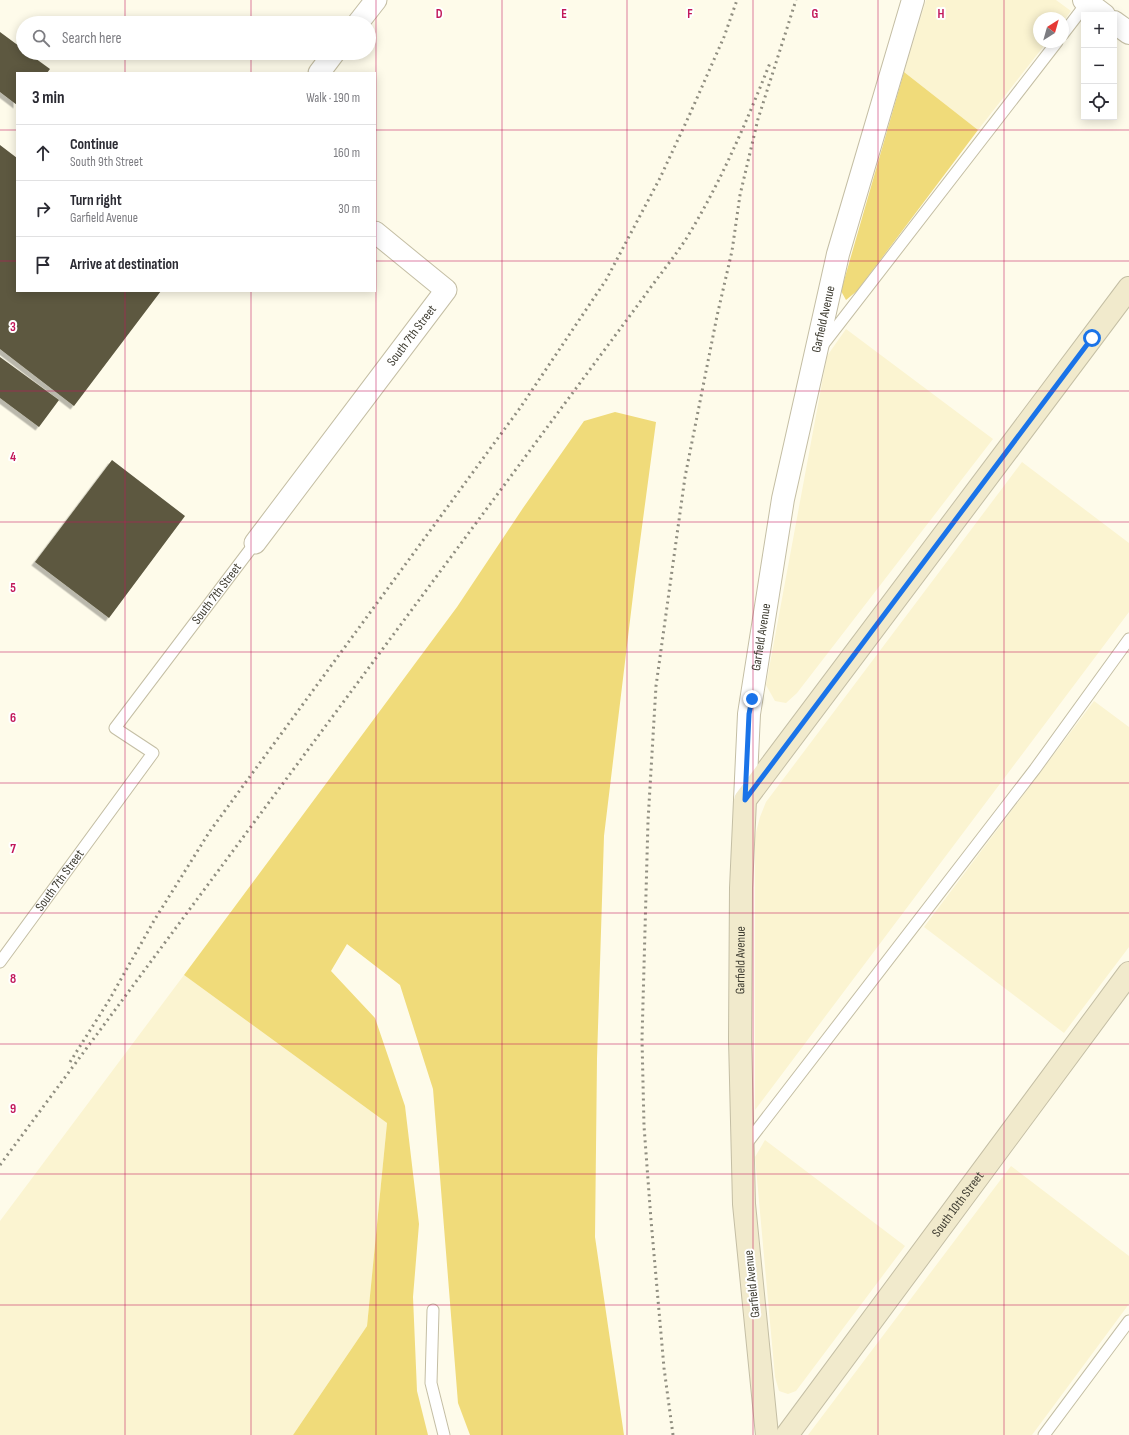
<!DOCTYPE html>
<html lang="en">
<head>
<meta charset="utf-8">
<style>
  :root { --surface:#fff; --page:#f7f7f7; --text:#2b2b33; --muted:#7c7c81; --line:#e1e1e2 }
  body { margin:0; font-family:"Sofia Sans Condensed",sans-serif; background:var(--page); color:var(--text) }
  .controls { position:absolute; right:12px; top:12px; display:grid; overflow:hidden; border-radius:0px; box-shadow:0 2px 10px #0003 }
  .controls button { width:36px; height:36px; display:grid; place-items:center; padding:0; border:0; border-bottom:1px solid var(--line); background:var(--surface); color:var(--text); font:20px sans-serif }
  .compass { position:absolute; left:1033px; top:12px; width:36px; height:36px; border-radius:50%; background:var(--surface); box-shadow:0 2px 10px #0003; rotate:37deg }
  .stop { position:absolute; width:12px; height:12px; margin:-9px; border:3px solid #1a73e8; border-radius:50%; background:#fff }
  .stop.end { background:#1a73e8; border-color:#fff; box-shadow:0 1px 4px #0008 }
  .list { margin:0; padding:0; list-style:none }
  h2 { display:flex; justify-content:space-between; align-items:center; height:52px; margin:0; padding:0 16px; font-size:17px }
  h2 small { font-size:13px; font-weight:400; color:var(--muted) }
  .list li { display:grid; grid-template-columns:26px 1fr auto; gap:12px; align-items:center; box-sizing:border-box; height:56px; padding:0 16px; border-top:1px solid var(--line) }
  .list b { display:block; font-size:15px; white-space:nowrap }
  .list p { margin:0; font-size:13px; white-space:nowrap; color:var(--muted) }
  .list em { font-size:13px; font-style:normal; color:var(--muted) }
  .icon { flex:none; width:22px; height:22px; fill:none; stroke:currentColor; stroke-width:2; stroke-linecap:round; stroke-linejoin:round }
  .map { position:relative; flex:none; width:1129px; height:1435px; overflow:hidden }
  .search { position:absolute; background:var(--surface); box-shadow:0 2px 10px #0003; left:16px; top:16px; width:360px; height:44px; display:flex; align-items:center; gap:10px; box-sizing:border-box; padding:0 14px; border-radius:22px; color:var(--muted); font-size:15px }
  .panel { position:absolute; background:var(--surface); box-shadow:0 2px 10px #0003; left:16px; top:72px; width:360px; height:220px; border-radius:0px }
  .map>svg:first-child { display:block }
  .built { fill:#fbf4d1 }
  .green { fill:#f0db7a }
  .building { fill:#5d5841; filter:url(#shadow) }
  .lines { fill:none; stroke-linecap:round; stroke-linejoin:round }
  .service-casing { stroke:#c4bea4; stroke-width:13 }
  .minor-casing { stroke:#c4bea4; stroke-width:23 }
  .tertiary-casing { stroke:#c4bea4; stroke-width:24 }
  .secondary-casing { stroke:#c4bea4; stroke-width:24 }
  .service { stroke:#fff; stroke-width:11 }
  .minor { stroke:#fff; stroke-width:21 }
  .tertiary { stroke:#fff; stroke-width:22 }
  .secondary { stroke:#f1eacc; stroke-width:22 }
  .rail { stroke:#908e80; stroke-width:3; stroke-dasharray:2 4; stroke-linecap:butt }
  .route { stroke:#1a73e8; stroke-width:5 }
  .grid { fill:none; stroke:#c2185b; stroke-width:1; stroke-opacity:0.55 }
  .labels { text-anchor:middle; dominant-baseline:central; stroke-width:4; stroke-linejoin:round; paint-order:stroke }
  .street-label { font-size:13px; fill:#3e3c31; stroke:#fff }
  .grid-label { font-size:13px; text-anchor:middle; font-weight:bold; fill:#c2185b; stroke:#fff; stroke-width:4; stroke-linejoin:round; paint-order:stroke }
</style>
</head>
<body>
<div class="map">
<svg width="1129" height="1435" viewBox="0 0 1129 1435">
  <defs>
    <filter id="shadow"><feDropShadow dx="-3.5" dy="3.5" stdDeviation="0" flood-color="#0004"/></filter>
  </defs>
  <rect width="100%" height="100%" fill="#fefbea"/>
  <path class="built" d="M926,0H1056L1071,11L1063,22V18H1039V42H1047L978,130L904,72Z
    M846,329L993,439L797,693L786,703L775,701L766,685L827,356Z
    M1022,462L1129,543V612L755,1110V836L760,817L766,802Z
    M1094,701L1129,727V947L1064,1033L924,927Z
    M184,975L387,1123L367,1326L293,1435H0V1221Z
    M765,1140L905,1246L796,1391L788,1394L779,1391L775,1377L755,1157Z
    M1011,1166L1129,1256V1304L1032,1435H808Z"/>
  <path class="green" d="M904,72L978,130L857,291L846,300L841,291Z
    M615,412L656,422L635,579L604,836L597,1059L595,1237L624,1435H470L458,1403L433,1089L400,985L347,944L331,971L375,1018L405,1106L419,1224L413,1297L417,1391L428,1435H293L367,1326L387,1123L184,975L457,607L523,508L584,421Z"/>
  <path class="building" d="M0,32L23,49V53H28L50,69L47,73H17V105L0,92Z
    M0,145L17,158V291H161L74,406L0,349Z
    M0,357L59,400L39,427L0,398Z
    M112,460L185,516L109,618L35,562Z"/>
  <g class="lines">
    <g class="service-casing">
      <g id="service">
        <path d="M1063,34L1089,0"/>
        <path d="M822,346L1057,42"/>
        <path id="s1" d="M0,962L153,753L115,728L255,543"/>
        <path d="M744,1147L1035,769L1129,639"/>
        <path d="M433,1310L431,1383L444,1435"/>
        <path d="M1044,1435L1129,1321"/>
      </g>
    </g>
    <g class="minor-casing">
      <g id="minor">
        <path d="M358,23L376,0"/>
        <path d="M319,73L334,53"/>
        <path id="s2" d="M255,543L446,290L375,232"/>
      </g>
    </g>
    <g class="tertiary-casing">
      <g id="tertiary">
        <path d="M1084,0L1104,15"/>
        <path d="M1114,22L1129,33"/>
        <path id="s3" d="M745,800L749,714L783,499L838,254L913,0"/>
      </g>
    </g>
    <g class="secondary-casing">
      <g id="secondary">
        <path id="s4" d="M767,1435L744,1204L740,1039L741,888L745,800L1129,288"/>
        <path id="s5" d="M787,1435L1129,973"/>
      </g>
    </g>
    <use href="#service" class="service"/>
    <use href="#minor" class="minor"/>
    <use href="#tertiary" class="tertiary"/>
    <use href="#secondary" class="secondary"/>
    <path class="rail" d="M70,1062L108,1002L155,919L210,831L520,408L606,280L660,178L689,116L724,37L737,0
      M0,1165L643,298C657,278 673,259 686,239C720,184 746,123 770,63
      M673,1435L664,1368L651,1220L644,1126L642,1039L648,821L656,686L685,477L717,316L732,251L740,195L758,119L796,0"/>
  </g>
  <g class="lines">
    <path class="route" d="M752,699L749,714L745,800L1092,338"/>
  </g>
  <path class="grid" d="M125,0V23M251,0V23M376,0V1435M502,0V1435M627,0V1435M753,0V1435M878,0V1435M1004,0V1435M125,53V73M251,53V73M0,130H17M375,130H1129M0,261H17M375,261H1129M125,291V1435M251,291V1435M0,391H1129M0,522H1129M0,652H1129M0,783H1129M0,913H1129M0,1044H1129M0,1174H1129M0,1305H1129"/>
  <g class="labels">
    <g class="street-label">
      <text stroke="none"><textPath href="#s3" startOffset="488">Garfield Avenue</textPath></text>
      <text stroke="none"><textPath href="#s2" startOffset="260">South 7th Street</textPath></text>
      <text stroke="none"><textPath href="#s1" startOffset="473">South 7th Street</textPath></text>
      <text stroke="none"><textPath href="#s3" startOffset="164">Garfield Avenue</textPath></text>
      <text stroke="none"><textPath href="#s1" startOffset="101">South 7th Street</textPath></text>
      <text stroke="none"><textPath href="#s4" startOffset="476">Garfield Avenue</textPath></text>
      <text stroke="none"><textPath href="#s5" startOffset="287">South 10th Street</textPath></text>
      <text transform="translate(752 1284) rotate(-96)">Garfield Avenue</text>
    </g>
  </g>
  <g class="grid-label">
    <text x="439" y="18">D</text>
    <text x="564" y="18">E</text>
    <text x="690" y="18">F</text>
    <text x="815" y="18">G</text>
    <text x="941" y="18">H</text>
    <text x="13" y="331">3</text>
    <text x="13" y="461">4</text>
    <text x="13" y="592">5</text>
    <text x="13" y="722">6</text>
    <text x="13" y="853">7</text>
    <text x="13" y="983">8</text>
    <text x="13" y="1113">9</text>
  </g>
</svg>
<div class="controls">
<button>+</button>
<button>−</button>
<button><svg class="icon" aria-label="locate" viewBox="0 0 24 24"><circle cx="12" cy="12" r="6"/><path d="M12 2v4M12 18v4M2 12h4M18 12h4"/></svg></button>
</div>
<svg class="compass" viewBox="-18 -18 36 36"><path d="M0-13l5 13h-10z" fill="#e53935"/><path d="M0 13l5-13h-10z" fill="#7c7c81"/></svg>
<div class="stop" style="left:1092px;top:338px"></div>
<div class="stop end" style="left:752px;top:699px"></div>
<div class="search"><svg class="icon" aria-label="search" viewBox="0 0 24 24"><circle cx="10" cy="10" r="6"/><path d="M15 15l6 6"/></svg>Search here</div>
<section class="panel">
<h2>3 min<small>Walk · 190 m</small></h2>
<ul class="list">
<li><svg class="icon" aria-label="ahead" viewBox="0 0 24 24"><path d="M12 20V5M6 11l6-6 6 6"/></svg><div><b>Continue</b><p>South 9th Street</p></div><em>160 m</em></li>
<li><svg class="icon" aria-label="right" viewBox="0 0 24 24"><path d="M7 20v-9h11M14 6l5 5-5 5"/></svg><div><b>Turn right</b><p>Garfield Avenue</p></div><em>30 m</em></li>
<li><svg class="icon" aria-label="arrive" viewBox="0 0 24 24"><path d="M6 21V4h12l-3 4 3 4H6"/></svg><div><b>Arrive at destination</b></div></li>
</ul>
</section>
</div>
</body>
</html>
